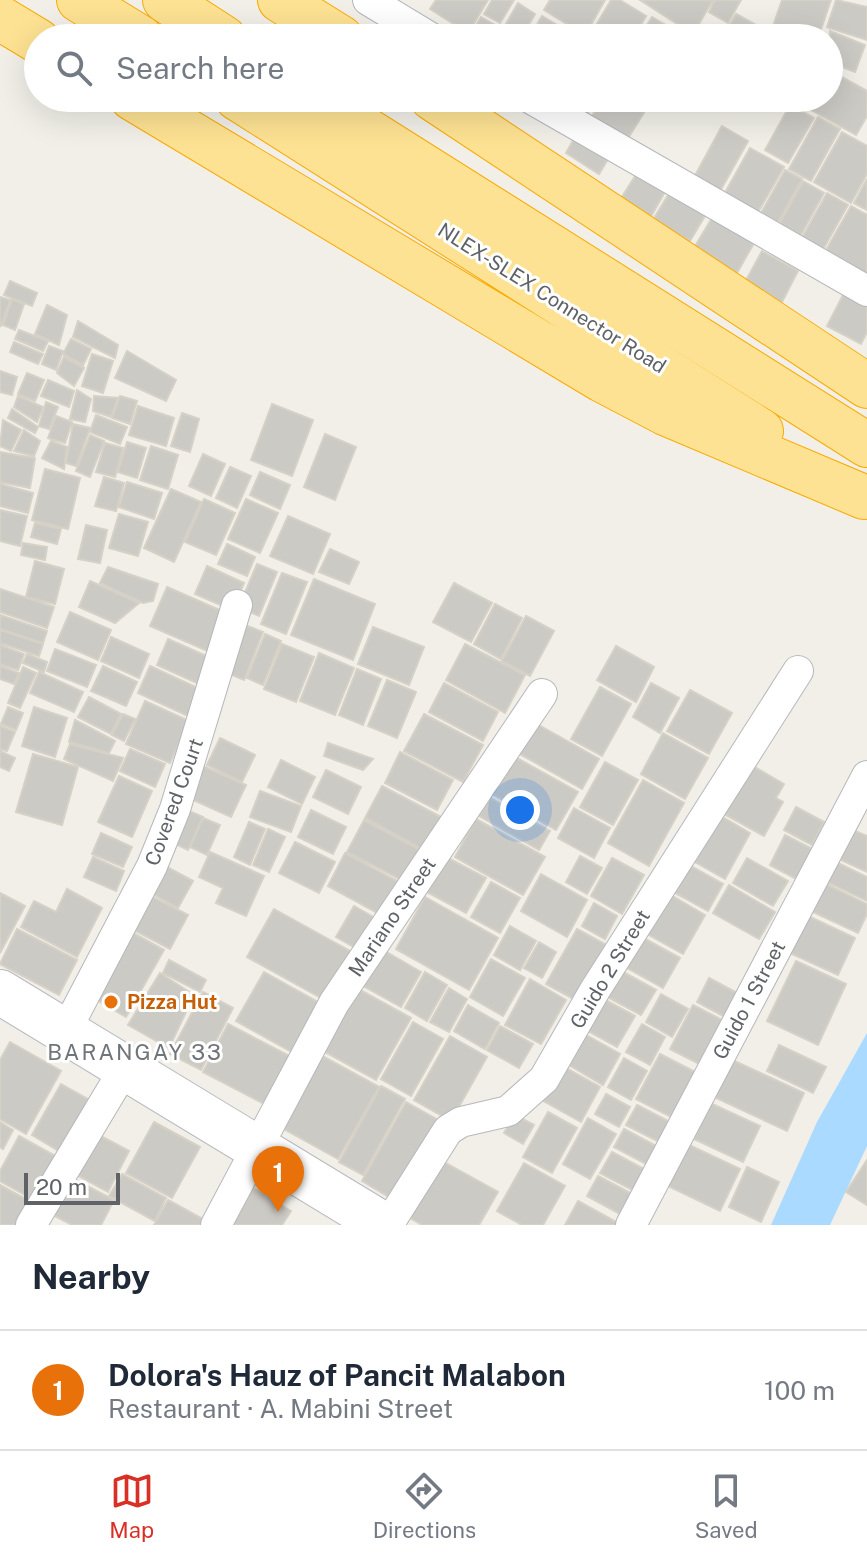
<!DOCTYPE html>
<html lang="en">
<head>
<meta charset="utf-8">
<style>
  :root { --surface:#fff; --page:#f6f6f7; --text:#1f2937; --muted:#747a83; --line:#e0e1e3; --accent:#d93025 }
  body { margin:0; font-family:"Public Sans",sans-serif; background:var(--page); color:var(--text) }
  .scale { position:absolute; left:24px; bottom:20px; width:96px; box-sizing:border-box; padding-left:8px; border:4px solid #5f6368; border-top:0; font-size:22px; line-height:28px; white-space:nowrap; color:#5f6368; -webkit-text-stroke:6px #fff; paint-order:stroke }
  .you { position:absolute; left:520px; top:810px; width:28px; height:28px; margin:-20px; border:6px solid #fff; border-radius:50%; background:#1a73e8; box-shadow:0 0 0 12px #1a73e833 }
  .badge { display:grid; place-items:center; width:52px; height:52px; border-radius:50%; background:var(--accent); color:#fff; font-size:26px; font-weight:700 }
  .pin { position:absolute; translate:-50% -66px; filter:drop-shadow(0 2px 4px #0008) }
  .pin::after { content:''; position:absolute; top:42px; width:28px; height:24px; background:inherit; clip-path:polygon(0 0,100% 0,50% 100%) }
  .list { margin:0; padding:0; list-style:none }
  h2 { display:flex; justify-content:space-between; align-items:center; height:104px; margin:0; padding:0 32px; font-size:34px }
  h2 small { font-size:26px; font-weight:400; color:var(--muted) }
  .list li { display:grid; grid-template-columns:52px 1fr auto; gap:24px; align-items:center; box-sizing:border-box; height:120px; padding:0 32px; border-top:2px solid var(--line) }
  .list b { display:block; font-size:30px; white-space:nowrap }
  .list p { margin:0; font-size:26px; white-space:nowrap; color:var(--muted) }
  .list em { font-size:26px; font-style:normal; color:var(--muted) }
  .icon { flex:none; width:44px; height:44px; fill:none; stroke:currentColor; stroke-width:2; stroke-linecap:round; stroke-linejoin:round }
  .map { position:relative; flex:none; width:867px; height:1225px; overflow:hidden }
  .search { position:absolute; background:var(--surface); box-shadow:0 8px 32px #0002; left:24px; right:24px; top:24px; height:88px; display:flex; align-items:center; gap:20px; box-sizing:border-box; padding:0 28px; border-radius:44px; color:var(--muted); font-size:30px }
  .sheet { height:224px; background:var(--surface) }
  nav { display:flex; justify-content:space-around; align-items:center; box-sizing:border-box; height:112px; border-top:2px solid var(--line); background:var(--surface); font-size:22px; color:var(--muted) }
  nav a { display:grid; justify-items:center; gap:4px }
  nav .on { color:var(--accent) }
  .map>svg:first-child { display:block }
  .water { fill:#aadaff }
  .building { fill:#cccac5; stroke:#d6d1c6; stroke-width:2 }
  .lines { fill:none; stroke-linecap:round; stroke-linejoin:round }
  .street-casing { stroke:#b5b8bc; stroke-width:32 }
  .secondary-casing { stroke:#b6babf; stroke-width:46 }
  .highway-casing { stroke:#f9ab00; stroke-width:46 }
  .street { stroke:#fff; stroke-width:30 }
  .secondary { stroke:#fff; stroke-width:44 }
  .highway { stroke:#fde293; stroke-width:44 }
  .food-dot { fill:#e8710a; stroke:#fff; stroke-width:3 }
  .labels { text-anchor:middle; dominant-baseline:central; stroke-width:6; stroke-linejoin:round; paint-order:stroke }
  .street-label { font-size:20px; fill:#5f6368; stroke:#fff }
  .food-label { font-size:20px; font-weight:bold; fill:#c56008; stroke:#fff; text-anchor:start }
  .neighbourhood-label { font-size:22px; letter-spacing:2px; fill:#70757a; stroke:#fff }
</style>
</head>
<body>
<div class="map">
<svg width="867" height="1225" viewBox="0 0 867 1225">
  <rect width="100%" height="100%" fill="#f1efe8"/>
  <path class="water" d="M867,1033V1146L830,1225H771L817,1122Z"/>
  <path class="building" d="M436,0H488L468,33L430,9Z
    M492,0H514L500,23L484,14Z
    M550,0H605L585,35L544,10Z
    M611,0H620L646,16L633,38H597L591,34Z
    M640,0H713L693,34Z
    M715,0H741L728,23L709,12Z
    M782,0H831L818,38L773,26Z
    M836,0L867,7V40L827,27Z
    M518,3L535,14L521,38H498Z
    M736,14L778,37L777,38H722Z
    M542,16L579,38H529Z
    M481,17L497,26L490,38H468Z
    M652,17L688,38H639Z
    M830,31L865,45L855,72L829,62Z
    M829,70L867,91V116L856,135L795,101L797,98H829Z
    M565,98H597L583,121L559,107Z
    M603,98H653L622,148L586,126Z
    M790,105L814,118L788,163L765,150Z
    M818,117L840,129L811,181L789,169Z
    M722,126L748,141L715,200L690,185Z
    M842,132L867,146V174L851,203L814,182Z
    M574,139L608,159L599,174L566,153Z
    M750,148L784,167L754,219L721,200Z
    M785,170L802,179L773,232L756,222Z
    M637,173L666,190L650,218L620,200Z
    M867,179V210L854,203Z
    M803,181L824,193L796,244L775,232Z
    M670,192L706,214L690,241L653,220Z
    M827,193L848,205L820,255L799,243Z
    M851,206L867,215V282L822,257Z
    M712,218L754,243L737,273L694,248Z
    M762,251L798,271L781,304L744,284Z
    M10,281L37,293L32,306L4,295Z
    M844,293L867,305V332L861,344L827,326Z
    M0,297L10,300L1,326L0,325Z
    M12,299L24,304L15,330L3,325Z
    M47,305L67,315L59,345L35,334Z
    M78,321L118,345L115,358L73,337Z
    M19,330L48,341L43,351L15,339Z
    M71,339L91,349L83,365L63,354Z
    M14,342L43,354L38,364L10,352Z
    M49,346L63,351L56,370L42,364Z
    M127,351L176,380L166,401L115,378Z
    M92,354L113,361L103,393L82,386Z
    M64,357L84,368L74,386L57,373Z
    M0,371L17,377L12,395L0,392Z
    M27,373L44,380L35,401L18,394Z
    M48,380L74,391L69,407L41,396Z
    M77,390L91,399L85,422L70,419Z
    M18,396L43,407L37,422L14,407Z
    M94,396L118,398L111,417L93,411Z
    M120,396L137,401L130,424L112,418Z
    M46,402L58,407L49,429L39,426Z
    M272,404L313,420L292,476L251,460Z
    M138,406L174,418L166,446L129,435Z
    M12,409L38,427L35,433L8,418Z
    M182,413L199,419L190,452L171,446Z
    M96,415L127,427L120,444L90,432Z
    M56,416L72,422L65,443L48,438Z
    M3,420L21,430L11,451L0,446Z
    M73,424L90,428L76,466L66,463Z
    M24,430L40,441L34,456L14,451Z
    M325,434L356,447L335,500L304,487Z
    M90,435L104,441L90,477L76,471Z
    M51,441L67,447L64,469L42,458Z
    M127,442L146,448L137,478L118,472Z
    M105,443L123,448L115,477L96,472Z
    M151,446L178,455L168,489L140,480Z
    M0,452L35,458L30,488L0,482Z
    M203,454L225,464L211,496L189,486Z
    M230,467L251,476L237,508L216,498Z
    M45,469L80,478L68,529L32,520Z
    M260,472L290,485L280,509L250,495Z
    M104,477L124,483L116,511L95,506Z
    M127,482L162,493L154,519L119,507Z
    M0,484L33,493L28,513L0,506Z
    M171,489L201,502L174,562L144,548Z
    M204,499L235,513L216,555L185,542Z
    M246,499L278,513L260,553L228,539Z
    M0,510L27,516L20,546L0,541Z
    M119,514L148,522L138,556L109,548Z
    M288,516L330,534L313,574L270,556Z
    M35,523L61,529L57,544L31,537Z
    M86,525L107,530L100,563L78,559Z
    M23,543L47,547L45,560L21,555Z
    M227,544L255,557L247,576L218,564Z
    M330,549L359,562L349,584L319,572Z
    M35,561L64,569L55,604L26,597Z
    M257,564L277,572L259,616L239,607Z
    M207,566L244,583L232,610L195,594Z
    M108,567L158,584L153,601L143,603L100,583Z
    M282,573L307,582L286,634L261,624Z
    M314,579L375,604L353,660L291,635Z
    M90,581L139,603L115,623L79,607Z
    M454,583L492,603L471,642L433,622Z
    M167,587L229,614L212,653L150,626Z
    M0,589L54,607L47,628L0,612Z
    M495,604L522,618L501,659L474,644Z
    M70,612L111,630L98,660L57,642Z
    M0,615L47,631L43,643L0,629Z
    M526,616L554,631L530,676L502,661Z
    M240,623L263,632L244,680L220,670Z
    M373,627L424,647L409,685L358,664Z
    M0,630L43,644L39,656L0,643Z
    M265,634L281,641L263,685L247,678Z
    M111,637L149,654L139,678L101,661Z
    M168,639L211,658L199,684L157,665Z
    M282,644L314,657L296,702L264,689Z
    M465,644L525,675L505,713L446,680Z
    M0,645L24,654L18,670L0,664Z
    M616,646L654,667L636,702L597,680Z
    M55,649L96,665L87,687L47,671Z
    M319,653L354,668L335,715L300,701Z
    M27,654L47,662L44,672L23,663Z
    M0,666L19,673L14,684L0,679Z
    M103,666L137,682L126,706L91,691Z
    M150,666L202,690L190,717L138,693Z
    M23,667L36,673L20,708L8,703Z
    M357,669L381,679L363,725L339,715Z
    M39,672L83,692L74,712L30,693Z
    M387,680L416,692L397,738L368,726Z
    M444,683L498,712L483,741L429,712Z
    M651,683L679,698L660,733L633,717Z
    M600,687L631,704L602,756L571,739Z
    M690,690L732,713L709,754L667,731Z
    M89,697L121,714L111,734L78,717Z
    M145,701L189,721L170,763L126,744Z
    M8,707L23,713L16,730L1,724Z
    M34,707L67,718L55,757L22,746Z
    M123,714L135,719L124,741L112,735Z
    M424,714L483,745L463,782L404,751Z
    M528,719L599,759L582,789L511,749Z
    M75,720L115,741L109,753L69,742Z
    M0,726L15,732L7,751L0,749Z
    M663,733L708,758L685,799L641,774Z
    M220,738L255,755L242,782L207,765Z
    M328,743L373,759L363,770L324,756Z
    M70,744L123,758L113,781L64,759Z
    M130,749L165,764L155,787L120,771Z
    M0,751L15,758L9,771L0,767Z
    M400,752L453,780L437,810L385,783Z
    M506,752L578,792L556,830L485,790Z
    M33,754L78,767L62,825L16,812Z
    M281,760L315,777L302,804L268,787Z
    M744,761L784,784L776,798L783,802L764,836L717,810Z
    M605,762L638,780L613,825L580,807Z
    M196,763L246,785L231,817L182,795Z
    M326,770L361,787L348,814L313,797Z
    M119,776L152,791L132,837L98,822Z
    M643,780L684,803L649,866L608,843Z
    M382,786L441,817L424,850L365,818Z
    M260,791L301,806L291,832L250,817Z
    M490,798L550,831L539,850L479,816Z
    M180,807L203,817L188,850L165,839Z
    M796,807L824,822L812,845L784,830Z
    M574,808L610,828L594,858L558,838Z
    M311,810L346,827L333,854L298,837Z
    M714,812L750,833L725,879L688,858Z
    M203,818L220,825L207,855L190,847Z
    M476,819L545,857L523,895L455,857Z
    M364,820L424,852L407,883L347,852Z
    M249,822L265,829L250,865L234,857Z
    M268,829L285,837L269,872L253,865Z
    M853,830L867,836V872L839,859Z
    M101,833L132,847L123,867L92,854Z
    M785,835L818,852L802,882L770,865Z
    M295,842L335,862L319,893L279,873Z
    M210,852L264,876L246,916L216,903L223,888L199,877Z
    M345,853L399,882L381,915L328,886Z
    M580,856L602,868L587,894L566,882Z
    M93,857L124,871L116,891L84,877Z
    M446,857L486,878L466,913L427,892Z
    M612,858L644,875L622,914L591,896Z
    M747,858L788,881L773,906L733,883Z
    M684,862L723,884L708,911L668,889Z
    M836,862L867,877V901L827,882Z
    M165,866L193,881L178,908L151,893Z
    M541,874L587,900L567,937L521,911Z
    M491,882L520,898L500,933L471,917Z
    M826,884L867,904V914L858,933L813,912Z
    M729,885L775,912L759,939L713,913Z
    M67,889L102,908L77,957L21,927L34,901L56,912Z
    M664,891L705,915L683,954L642,931Z
    M0,893L25,906L0,953Z
    M145,893L188,915L170,949L128,927Z
    M425,897L498,938L469,990L396,949Z
    M594,903L617,916L605,939L582,926Z
    M354,906L377,919L359,950L336,937Z
    M274,909L357,955L330,1003L247,957Z
    M808,916L855,938L838,975L790,953Z
    M510,926L536,941L520,970L494,955Z
    M17,929L77,960L59,995L0,964Z
    M126,929L164,950L126,1017L88,995Z
    M577,929L610,947L579,1002L546,984Z
    M636,934L680,958L663,988L620,964Z
    M539,942L556,952L542,978L524,968Z
    M378,947L421,972L401,1007L358,983Z
    M491,959L525,978L503,1016L470,997Z
    M169,960L206,980L200,992L163,973Z
    M796,961L846,984L818,1045L767,1021Z
    M614,967L656,990L641,1015L600,993Z
    M264,972L325,1006L297,1055L236,1021Z
    M425,972L447,985L427,1021L405,1008Z
    M160,973L194,995L169,1048L128,1025Z
    M709,978L739,994L727,1018L697,1002Z
    M530,979L566,1000L541,1044L505,1025Z
    M351,985L411,1018L376,1080L316,1047Z
    M449,988L467,999L449,1032L430,1022Z
    M203,992L233,1008L201,1070L170,1054Z
    M661,994L688,1009L672,1037L646,1022Z
    M596,995L635,1016L617,1047L579,1026Z
    M468,1005L499,1023L485,1049L454,1031Z
    M693,1005L724,1021L701,1065L670,1049Z
    M413,1022L443,1039L411,1096L381,1079Z
    M228,1024L297,1060L272,1108L203,1072Z
    M642,1024L665,1037L650,1065L626,1052Z
    M500,1026L533,1044L519,1068L487,1050Z
    M579,1031L620,1054L603,1085L562,1061Z
    M450,1036L487,1057L451,1121L414,1100Z
    M10,1042L61,1071L26,1134L0,1119V1060Z
    M779,1045L826,1067L813,1093L767,1071Z
    M315,1052L379,1087L338,1159L275,1124Z
    M660,1054L701,1075L677,1120L636,1099Z
    M624,1058L647,1071L631,1100L608,1087Z
    M730,1059L804,1093L787,1131L712,1096Z
    M559,1064L600,1087L581,1122L540,1099Z
    M61,1084L93,1102L64,1154L32,1135Z
    M381,1086L405,1099L363,1175L339,1162Z
    M606,1094L630,1107L619,1127L595,1114Z
    M406,1102L438,1120L394,1200L362,1181Z
    M710,1103L760,1126L743,1162L694,1139Z
    M637,1105L672,1123L661,1143L626,1125Z
    M548,1112L577,1128L552,1173L523,1157Z
    M515,1115L534,1125L523,1144L504,1133Z
    M588,1118L616,1134L590,1179L563,1164Z
    M0,1122L13,1130L3,1149L0,1147Z
    M154,1122L200,1147L172,1198L126,1173Z
    M624,1129L658,1147L648,1165L614,1147Z
    M97,1134L129,1151L108,1192L75,1174Z
    M19,1136L57,1157L34,1200L0,1181V1171Z
    M687,1144L740,1169L720,1211L668,1186Z
    M612,1152L653,1174L642,1195L600,1173Z
    M435,1157L498,1192L479,1225H422L403,1214Z
    M867,1160V1205L846,1192Z
    M524,1163L565,1186L543,1225H522L497,1211Z
    M747,1167L779,1182L761,1222L729,1207Z
    M122,1174L166,1198L155,1221L109,1196Z
    M598,1176L634,1195L624,1216L587,1196Z
    M70,1177L114,1200L101,1225H72L51,1214Z
    M0,1185L31,1202L18,1225H0Z
    M249,1186L291,1211L282,1225H226Z
    M168,1200L212,1224L211,1225H154Z
    M578,1201L618,1223L617,1225H565Z"/>
  <g class="lines">
    <g class="street-casing">
      <path id="street" d="M368,0L431,38
        M530,98L867,291
        M65,1032L152,866L175,809L237,605
        M31,1225L125,1068
        M216,1225L334,1003L542,694
        M388,1225L448,1130L461,1122L508,1111L544,1079L595,990L798,671
        M631,1225L867,776"/>
    </g>
    <g class="secondary-casing">
      <path id="secondary" d="M0,992L384,1225"/>
    </g>
    <g class="highway-casing">
      <path id="highway" d="M79,0L141,38
        M165,0L224,38
        M280,0L341,38
        M0,18L38,41
        M132,98L602,380L665,413L864,497
        M237,98L761,431
        M316,98L867,445
        M432,98L867,386"/>
    </g>
    <use href="#street" class="street"/>
    <use href="#secondary" class="secondary"/>
    <use href="#highway" class="highway"/>
  </g>
  <circle class="food-dot" cx="111" cy="1002" r="8"/>
  <g class="labels">
    <g class="street-label">
      <text transform="translate(552 298) rotate(32)">NLEX-SLEX Connector Road</text>
      <text transform="translate(174 802) rotate(-70)">Covered Court</text>
      <text transform="translate(392 917) rotate(-56)">Mariano Street</text>
      <text transform="translate(610 969) rotate(-59)">Guido 2 Street</text>
      <text transform="translate(749 1000) rotate(-62)">Guido 1 Street</text>
    </g>
    <g class="food-label">
      <text x="127" y="1002">Pizza Hut</text>
    </g>
    <g class="neighbourhood-label">
      <text x="135" y="1052">BARANGAY 33</text>
    </g>
  </g>
</svg>
<div class="scale">20 m</div>
<div class="you"></div>
<div class="pin badge" style="left:278px;top:1212px;background:#e8710a">1</div>
<div class="search"><svg class="icon" aria-label="search" viewBox="0 0 24 24"><circle cx="10" cy="10" r="6"/><path d="M15 15l6 6"/></svg>Search here</div>
</div>
<section class="sheet">
<h2>Nearby<small></small></h2>
<ul class="list">
<li><span class="badge" style="background:#e8710a">1</span><div><b>Dolora's Hauz of Pancit Malabon</b><p>Restaurant · A. Mabini Street</p></div><em>100 m</em></li>
</ul>
</section>
<nav>
<a class="on"><svg class="icon" aria-label="map" viewBox="0 0 24 24"><path d="M3 6l6-2 6 2 6-2v14l-6 2-6-2-6 2zM9 4v14M15 6v14"/></svg>Map</a>
<a><svg class="icon" aria-label="directions" viewBox="0 0 24 24"><path d="M12 3l9 9-9 9-9-9zM9 14v-3h6M13 9l2 2-2 2"/></svg>Directions</a>
<a><svg class="icon" aria-label="saved" viewBox="0 0 24 24"><path d="M7 4h10v16l-5-4-5 4z"/></svg>Saved</a>
</nav>
</body>
</html>
